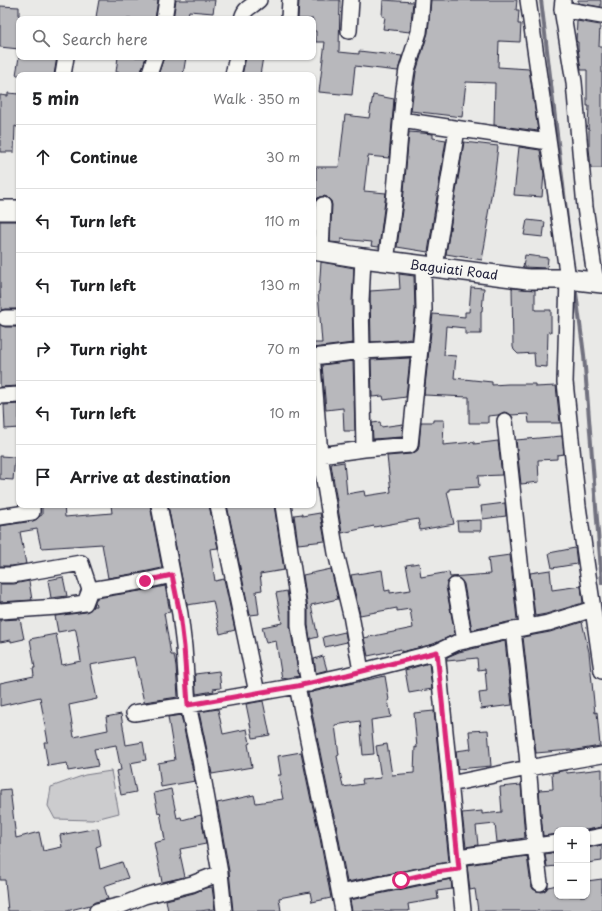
<!DOCTYPE html>
<html lang="en">
<head>
<meta charset="utf-8">
<style>
  :root { --surface:#fff; --page:#f6f6f6; --text:#202124; --muted:#757577; --line:#e0e0e0 }
  body { margin:0; font-family:"Playpen Sans",sans-serif; background:var(--page); color:var(--text) }
  .controls { position:absolute; right:12px; bottom:12px; display:grid; overflow:hidden; border-radius:8px; box-shadow:0 1px 3px #0004 }
  .controls button { width:36px; height:36px; display:grid; place-items:center; padding:0; border:0; border-bottom:1px solid var(--line); background:var(--surface); color:var(--text); font:20px sans-serif }
  .stop { position:absolute; width:12px; height:12px; margin:-9px; border:3px solid #db2777; border-radius:50%; background:#fff }
  .stop.end { background:#db2777; border-color:#fff; box-shadow:0 1px 4px #0008 }
  .list { margin:0; padding:0; list-style:none }
  h2 { display:flex; justify-content:space-between; align-items:center; height:52px; margin:0; padding:0 16px; font-size:17px }
  h2 small { font-size:13px; font-weight:400; color:var(--muted) }
  .list li { display:grid; grid-template-columns:26px 1fr auto; gap:12px; align-items:center; box-sizing:border-box; height:64px; padding:0 16px; border-top:1px solid var(--line) }
  .list b { display:block; font-size:15px; white-space:nowrap }
  .list em { font-size:13px; font-style:normal; color:var(--muted) }
  .icon { flex:none; width:22px; height:22px; fill:none; stroke:currentColor; stroke-width:2; stroke-linecap:round; stroke-linejoin:round }
  .map { position:relative; flex:none; width:602px; height:911px; overflow:hidden }
  .search { position:absolute; background:var(--surface); box-shadow:0 1px 3px #0004; left:16px; top:16px; width:300px; height:44px; display:flex; align-items:center; gap:10px; box-sizing:border-box; padding:0 14px; border-radius:8px; color:var(--muted); font-size:15px }
  .panel { position:absolute; background:var(--surface); box-shadow:0 1px 3px #0004; left:16px; top:72px; width:300px; height:436px; border-radius:8px }
  .map>svg:first-child { display:block }
  .green { fill:#ccccce; stroke:#777784 }
  .lines { fill:none; stroke-linecap:round; stroke-linejoin:round }
  .stream { stroke:#71717f; stroke-width:4 }
  .building { fill:#b8b8bc; stroke:#22223b }
  .minor-casing { stroke:#22223b; stroke-width:18 }
  .tertiary-casing { stroke:#22223b; stroke-width:22 }
  .minor { stroke:#f6f6f2; stroke-width:15 }
  .tertiary { stroke:#f6f6f2; stroke-width:19 }
  .route { stroke:#db2777; stroke-width:5 }
  .labels { text-anchor:middle; dominant-baseline:central; stroke-width:3.5; stroke-linejoin:round; paint-order:stroke }
  .street-label { font-size:13px; fill:#22223b; stroke:#f6f6f2 }
</style>
</head>
<body>
<div class="map">
<svg width="602" height="911" viewBox="0 0 602 911">
  <rect width="100%" height="100%" fill="#e9e9e7"/>
  <filter id="ink" filterUnits="userSpaceOnUse"><feTurbulence type="fractalNoise" baseFrequency=".025" numOctaves="2"/><feDisplacementMap in="SourceGraphic" scale="8" xChannelSelector="R" yChannelSelector="G"/><feConvolveMatrix kernelMatrix="1 2 1 2 8 2 1 2 1" color-interpolation-filters="sRGB"/></filter>
  <g filter="url(#ink)">
    <path class="green" d="M111,771L119,813L92,820L55,819L48,806L51,787L85,775Z"/>
    <g class="lines">
      <path class="stream" d="M541,0L570,244
        M575,285L584,355L602,583"/>
    </g>
    <path class="building" d="M99,0H158L155,19H108L96,17Z
      M176,0H215L213,13L189,11L187,19H173Z
      M299,0H340L339,52L359,54V51L402,56L398,71L355,66L352,95L319,92L325,42H316V31H313V19H298Z
      M383,0L413,2L410,32L383,29L385,17L382,16Z
      M431,0H517L516,10H519L518,24H521L520,42L499,41L498,67L529,69L533,96V102H534L538,131L494,125L495,83L466,82L462,117L411,111L416,72L428,33Z
      M578,0H601V7L578,3Z
      M0,6L19,7V49L0,47Z
      M577,21L600,25L599,47H602V168H591L589,148V129H588L589,106H587V70H581L578,48V42H577L576,41Z
      M19,57H57L54,75H16Z
      M118,57H146L140,75L116,72Z
      M164,57H186L183,75H158Z
      M246,57H263L260,75H242Z
      M8,93L19,94V128L15,126L14,152H0V95L8,96Z
      M373,95L394,99L389,158L368,156L364,191L386,193L379,247L371,246L372,242L341,239V243L330,242L332,205L331,201L327,197L324,196L319,197L316,200V167H339L345,115L369,118Z
      M409,132L433,134V138L446,140L428,252L397,247L403,203Z
      M464,142L498,146L495,173L487,220H489L482,260L446,254Z
      M519,147L540,150L544,174L542,197L514,195Z
      M527,220L545,222L543,237L524,235Z
      M0,221H19V309H5L1,310L0,285Z
      M525,255L548,258L547,268L523,267Z
      M321,262L354,268L352,301L353,343L313,348V343H322L318,292H319Z
      M399,274L414,276L415,310L412,339L371,342L370,291L400,289Z
      M471,287L484,288L482,311H481V334H465V328L446,326L444,355L456,356L454,378L492,382V385L508,384H535V387L556,386L560,423H529L528,414L511,415L508,413L504,412L498,415L488,416V423H469V397L424,395L433,314L465,317V312H469Z
      M512,288L535,290V310H551V332H548L547,367L535,366L534,353L518,354L514,350L513,347Z
      M0,325L5,327H19V386L0,387Z
      M410,358L406,397L384,400L383,396L372,397L371,360Z
      M353,361L355,431H344L343,408L326,410L322,365Z
      M19,404V428L5,429L4,405Z
      M433,420H444L443,445L474,442V444L498,441L502,475L478,476L479,487L449,489V491H447L454,524L420,530L418,519L374,527V526L342,533L331,464L344,462L347,494L364,491L365,496L391,492L387,456L411,454L415,452L418,450L419,446L421,422H433Z
      M380,422L381,427L403,424L402,437L373,439L372,423Z
      M562,436L564,454L557,455V459L538,460L539,482L521,484L516,440Z
      M0,456L15,457L13,480L0,479Z
      M505,503L506,516L483,519L481,506Z
      M42,505H64L65,517L112,513L111,505H150L162,568L143,572L108,578L102,544L41,548L37,529L20,532L26,564L11,566H0V526L33,521L37,519L40,516L42,515Z
      M168,505H209L218,548L210,549L215,581L224,579L235,630L220,634L213,601L187,605Z
      M227,505H274L284,570L260,574L262,590L256,591L259,614L250,615Z
      M320,513L325,541L298,544L294,515L302,514V516Z
      M481,520V531H458L457,521Z
      M575,548L577,564L552,568L549,553Z
      M510,555L517,620L472,630L464,584L462,581L458,578L453,577L450,579L447,583L446,587L455,634L434,644L401,652V649L368,656L364,638L413,628L410,609L397,611V608L360,615L351,575L382,570L385,591L390,590V593L411,590L406,565L419,563L421,577L449,572L450,577L490,574L488,558Z
      M331,569L338,599L311,605L318,637L310,639L308,625V609L303,575Z
      M550,570L552,590L581,586L583,603L546,614L535,616L530,573Z
      M63,577L67,596L51,598L48,580Z
      M29,581L32,600L0,602V584H14Z
      M165,586L170,612L164,613L171,655H174L176,666L178,697L144,702L134,657L90,665L97,699L69,705L74,737L108,730L106,717L121,714L126,745L143,742L146,760L130,763L136,792L121,795L116,771L121,770L116,745L94,749L98,766L68,771L67,763L48,766L44,742H48L40,697L0,706V683L34,676L33,668H35L30,639L56,634L62,665L81,661L76,631L75,629L58,632L55,616L86,612L90,610L93,606H96L95,601L97,598L146,590Z
      M287,591L290,611V627L299,676L282,679L276,641L266,643L262,627L282,623L276,593Z
      M20,619L24,639L11,642V640L0,642V620Z
      M582,622L589,652L595,713L597,712L600,746L571,751V750L536,753L523,637L550,632Z
      M345,632L347,642L325,647L323,637Z
      M505,641L512,705L481,709L479,693L487,692L485,669L478,670L477,658L447,661V657L459,652Z
      M323,656L327,670L316,673L314,659Z
      M429,663L432,689L409,693L405,670Z
      M219,671L221,688L213,689L214,691L196,694L195,674Z
      M385,676L389,700H388L391,717L371,720L374,754L363,755L360,721L335,725L339,755L337,756L343,787L363,784L362,780L381,778L376,746L387,744L392,775L414,773L415,747L417,748L414,713L434,711L449,862L347,882L337,829L329,796L308,693Z
      M263,701L270,735L253,738L246,704Z
      M218,709L223,734L247,729L250,743L248,744L252,767L212,774L199,712Z
      M181,715L195,781L161,787L158,763L175,760L168,717Z
      M488,730L491,766L458,769L456,751L471,749L469,731Z
      M301,752L311,800L319,833L331,898L312,902L310,892L279,898L281,911H233L229,871L217,803L254,795L256,803L283,799L278,775H281L278,756Z
      M602,769V827L586,830H557V834L543,836L539,790L553,789L552,773L566,770L567,773Z
      M521,785L525,838L497,842L495,824L476,826L478,845L466,847L462,813L482,811V814L502,812L500,787Z
      M10,789L16,838L39,832L43,851L62,847L60,835L98,828L101,845L96,847L100,869L122,862L128,878L104,886L108,899L95,902L90,905L67,911H8L5,880H0V790Z
      M171,789L177,818L181,817L182,820L201,815L206,844L180,849L181,854H180L185,877L162,882L154,843L165,840L160,812L158,813L154,793Z
      M602,845V861L587,863V848Z
      M557,852V866L547,867L545,854Z
      M527,856L531,885L533,889L537,891L542,892L546,890L548,887L557,885V896H587V881L602,879V911H478L475,889L470,890L467,865Z
      M451,879L452,889L437,891L438,899L408,904L409,911H352L350,900Z
      M212,887L215,909L200,911H168L166,900L194,893L205,888Z"/>
    <g class="lines">
      <g class="minor-casing">
        <path id="minor" d="M528,0L568,279L565,382L578,506L602,671
          M563,0L562,9L574,82L585,207L596,283
          M562,9L602,16
          M164,19L167,0
          M242,19C245,7 250,8 259,0
          M289,19L290,0
          M349,31L351,0
          M63,75L66,57
          M149,75L155,57
          M233,75L237,57
          M401,120L548,142
          M321,251L323,205
          M363,258L361,301L364,449
          M386,261L394,202L404,89L407,70L419,32L421,15L422,0
          M435,267L457,129
          M5,318H19
          M313,357L362,351L420,348
          M313,366L320,455L336,553L351,615L361,671
          M0,396L19,395
          M505,421L527,627
          M313,456L364,449L410,445L424,310L423,266
          M159,505L180,614L184,647L188,705L200,760L220,873L224,911
          M218,505L257,693
          M283,505L297,596L299,610V626L309,684
          M0,517L32,512V505
          M0,575H12L81,563L90,590
          M455,586L465,641
          M0,611L57,607L85,603L90,590L145,581L172,575
          M513,630L527,753L535,846L540,883
          M437,652L463,911
          M297,686L320,798L328,831L343,911
          M134,713L188,705L297,686L347,675L437,652L456,643L513,630L548,623L593,609
          M450,784L528,768L602,755
          M587,839L602,836
          M458,857L557,843
          M340,893L435,873L459,869
          M97,911L122,905L144,896L192,884L220,873"/>
      </g>
      <g class="tertiary-casing">
        <path id="tertiary" d="M0,210H19
          M313,250L363,258L528,279H568L602,283"/>
      </g>
      <use href="#minor" class="minor"/>
      <use href="#tertiary" class="tertiary"/>
    </g>
  </g>
  <g class="lines" filter="url(#ink)">
    <path class="route" d="M145,581L172,575L180,614L184,647L188,705L297,686L347,675L437,652L459,869L435,872L401,880"/>
  </g>
  <g class="labels">
    <g class="street-label">
      <text transform="translate(454 269) rotate(7)">Baguiati Road</text>
    </g>
  </g>
</svg>
<div class="controls">
<button>+</button>
<button>−</button>
</div>
<div class="stop" style="left:401px;top:880px"></div>
<div class="stop end" style="left:145px;top:581px"></div>
<div class="search"><svg class="icon" aria-label="search" viewBox="0 0 24 24"><circle cx="10" cy="10" r="6"/><path d="M15 15l6 6"/></svg>Search here</div>
<section class="panel">
<h2>5 min<small>Walk · 350 m</small></h2>
<ul class="list">
<li><svg class="icon" aria-label="ahead" viewBox="0 0 24 24"><path d="M12 20V5M6 11l6-6 6 6"/></svg><div><b>Continue</b></div><em>30 m</em></li>
<li><svg class="icon" aria-label="left" viewBox="0 0 24 24"><path d="M17 20v-9H6M10 6l-5 5 5 5"/></svg><div><b>Turn left</b></div><em>110 m</em></li>
<li><svg class="icon" aria-label="left" viewBox="0 0 24 24"><path d="M17 20v-9H6M10 6l-5 5 5 5"/></svg><div><b>Turn left</b></div><em>130 m</em></li>
<li><svg class="icon" aria-label="right" viewBox="0 0 24 24"><path d="M7 20v-9h11M14 6l5 5-5 5"/></svg><div><b>Turn right</b></div><em>70 m</em></li>
<li><svg class="icon" aria-label="left" viewBox="0 0 24 24"><path d="M17 20v-9H6M10 6l-5 5 5 5"/></svg><div><b>Turn left</b></div><em>10 m</em></li>
<li><svg class="icon" aria-label="arrive" viewBox="0 0 24 24"><path d="M6 21V4h12l-3 4 3 4H6"/></svg><div><b>Arrive at destination</b></div></li>
</ul>
</section>
</div>
</body>
</html>
